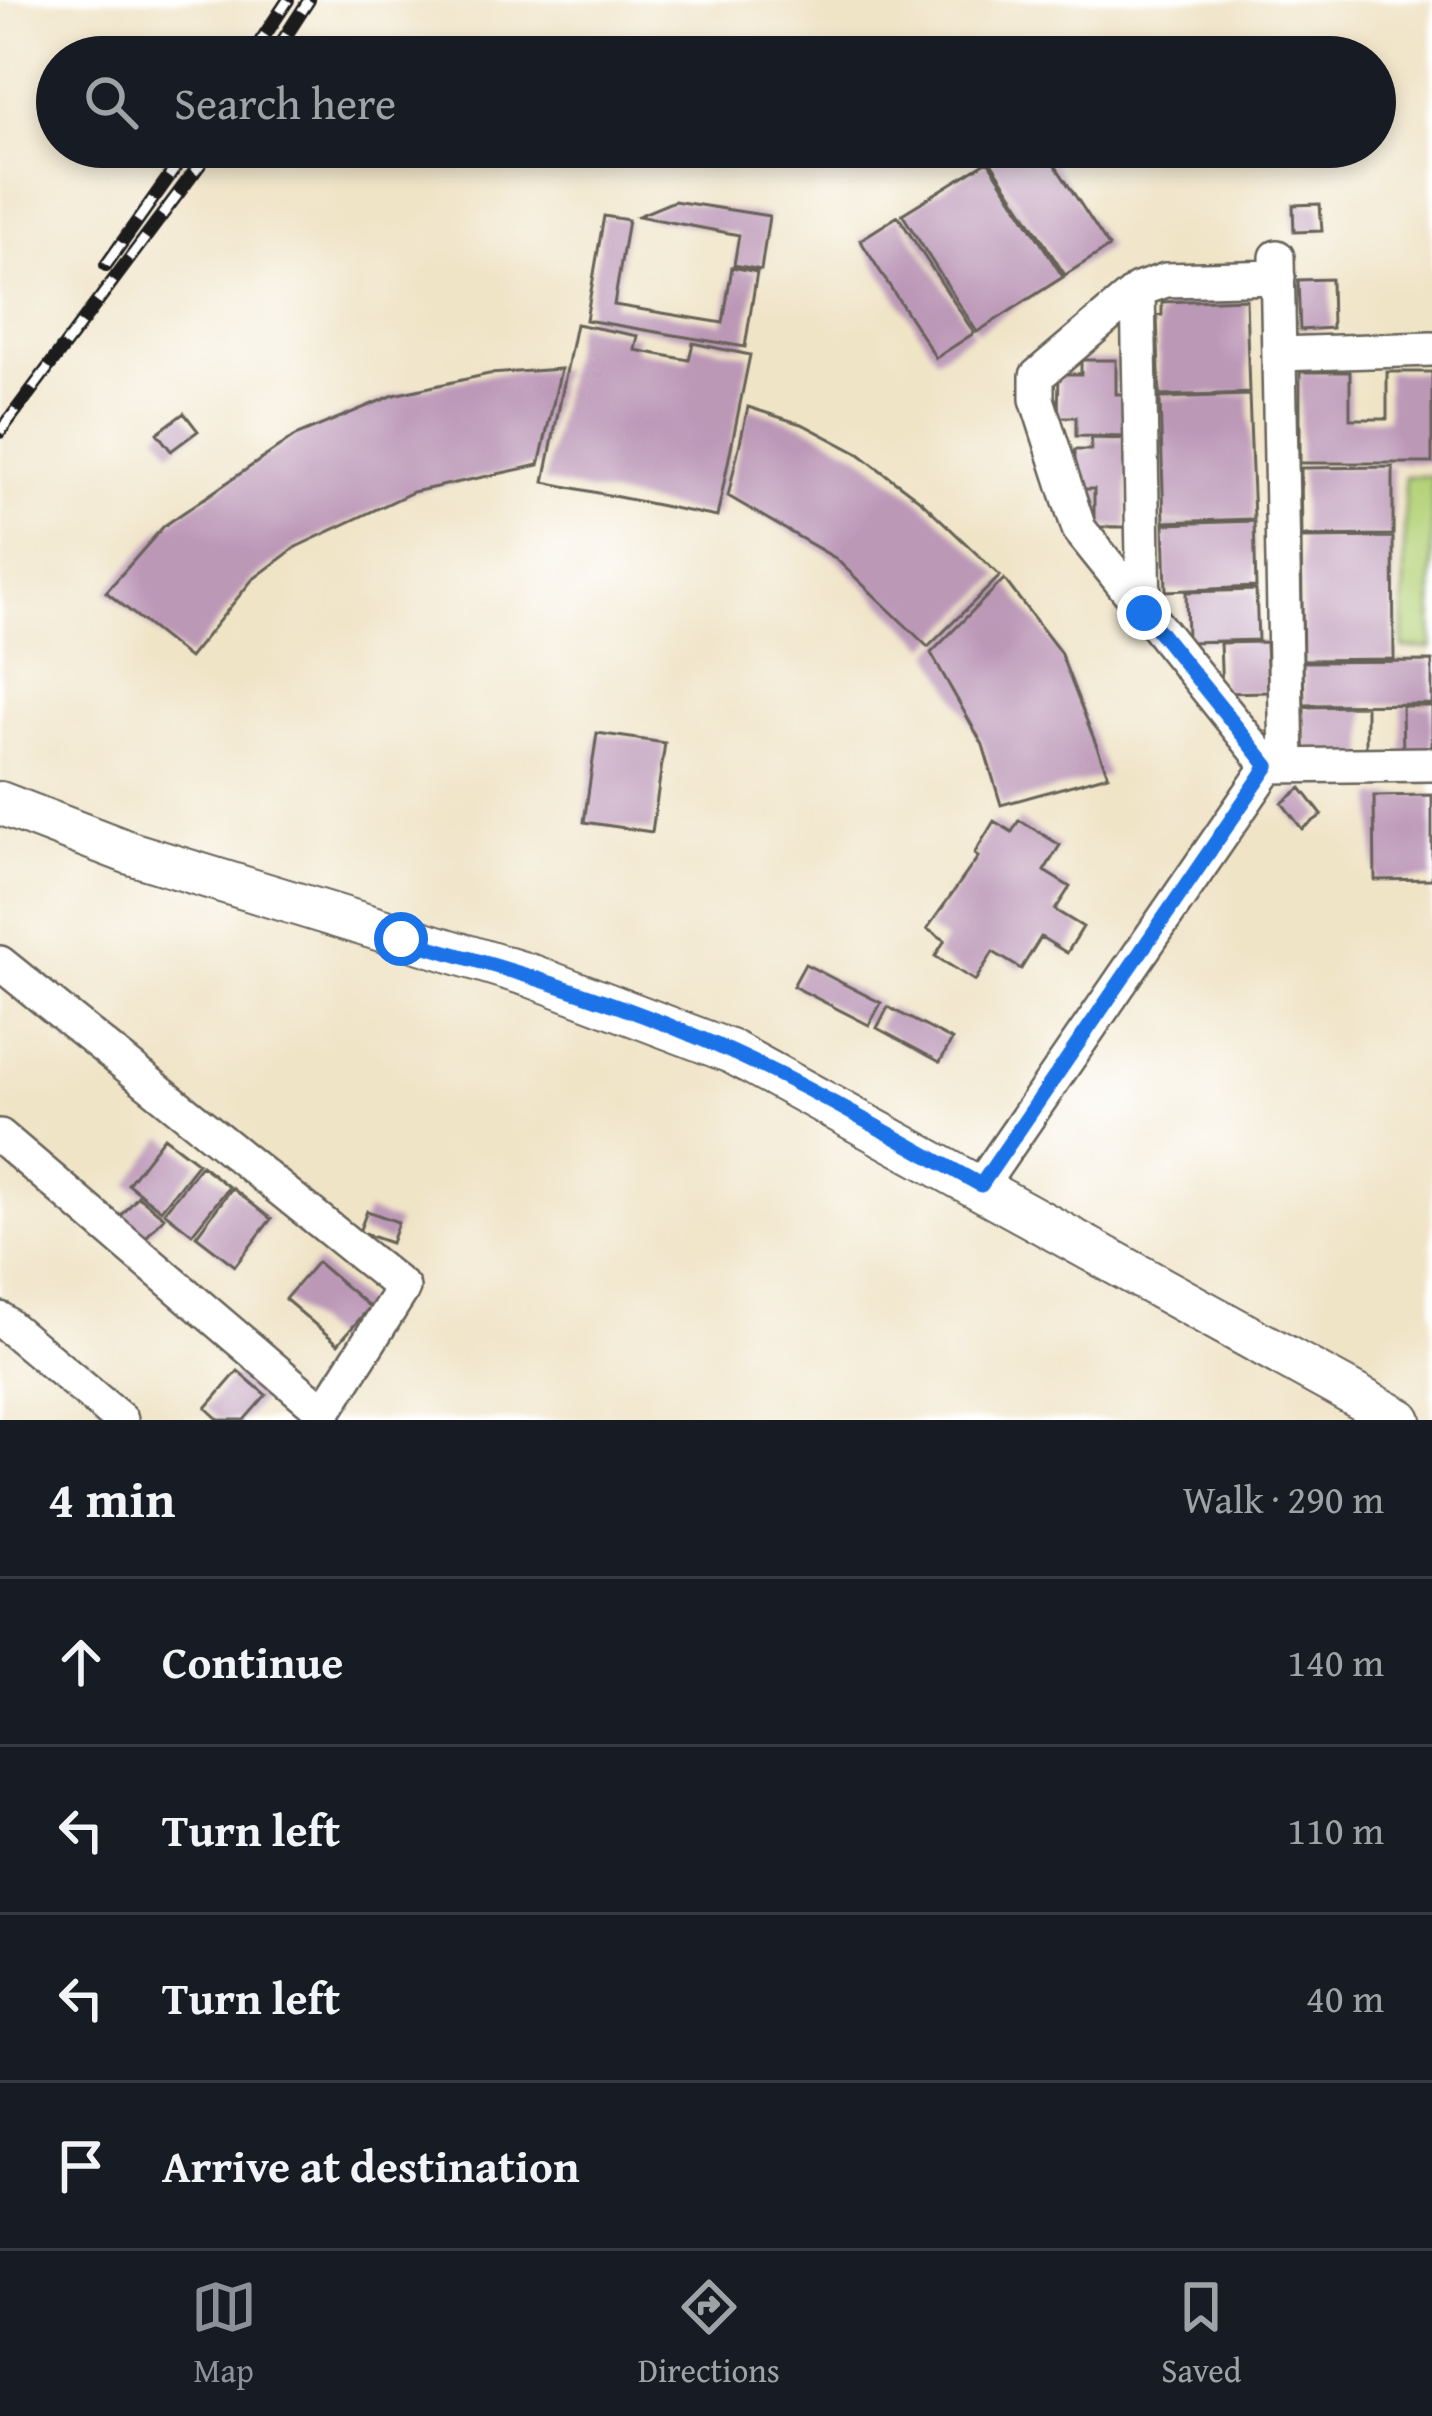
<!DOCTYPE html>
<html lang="en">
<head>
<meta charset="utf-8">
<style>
  :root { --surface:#171b24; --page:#20242c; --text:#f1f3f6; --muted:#9ea1a6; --line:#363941; --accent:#8c9099 }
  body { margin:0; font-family:"Gentium Book Plus",serif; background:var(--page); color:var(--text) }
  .stop { position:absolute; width:36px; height:36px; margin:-27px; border:9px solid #1a73e8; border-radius:50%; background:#fff }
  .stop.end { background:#1a73e8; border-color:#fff; box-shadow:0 3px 12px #0008 }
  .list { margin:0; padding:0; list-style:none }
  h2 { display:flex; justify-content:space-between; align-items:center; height:156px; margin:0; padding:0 48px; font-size:51px }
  h2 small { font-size:39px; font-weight:400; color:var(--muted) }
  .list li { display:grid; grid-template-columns:78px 1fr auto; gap:36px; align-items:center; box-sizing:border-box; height:168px; padding:0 48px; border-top:3px solid var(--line) }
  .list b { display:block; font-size:45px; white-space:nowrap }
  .list em { font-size:39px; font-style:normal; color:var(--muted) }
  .icon { flex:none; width:66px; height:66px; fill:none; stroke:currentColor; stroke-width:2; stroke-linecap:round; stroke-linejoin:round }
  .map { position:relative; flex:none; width:1432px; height:1420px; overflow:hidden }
  .search { position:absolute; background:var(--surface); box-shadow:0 6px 18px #0003; left:36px; right:36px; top:36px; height:132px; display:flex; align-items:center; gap:30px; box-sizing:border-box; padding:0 42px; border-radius:66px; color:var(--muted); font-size:45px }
  .sheet { height:828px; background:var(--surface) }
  nav { display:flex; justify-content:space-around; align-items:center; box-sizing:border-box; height:168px; border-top:3px solid var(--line); background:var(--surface); font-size:33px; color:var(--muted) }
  nav a { display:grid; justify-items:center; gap:6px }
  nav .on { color:var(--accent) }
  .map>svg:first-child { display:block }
  .green { fill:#b5d37a; stroke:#68784b; stroke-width:3 }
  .building { fill:#bc98b7 }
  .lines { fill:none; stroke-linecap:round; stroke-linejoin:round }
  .minor-casing { stroke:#666258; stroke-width:38 }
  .tertiary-casing { stroke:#666258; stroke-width:46 }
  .minor { stroke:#fff; stroke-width:33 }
  .tertiary { stroke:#fff; stroke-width:42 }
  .rail-casing { stroke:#1c1c1c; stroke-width:14 }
  .rail { stroke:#fff; stroke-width:9; stroke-dasharray:27; stroke-linecap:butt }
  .route { stroke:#1a73e8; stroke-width:15 }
</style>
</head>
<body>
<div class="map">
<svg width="1432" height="1420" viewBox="0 0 1432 1420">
  <rect width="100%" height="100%" fill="#fff"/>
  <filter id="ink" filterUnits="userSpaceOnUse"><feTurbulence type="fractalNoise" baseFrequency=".00833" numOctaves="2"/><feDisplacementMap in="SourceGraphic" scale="24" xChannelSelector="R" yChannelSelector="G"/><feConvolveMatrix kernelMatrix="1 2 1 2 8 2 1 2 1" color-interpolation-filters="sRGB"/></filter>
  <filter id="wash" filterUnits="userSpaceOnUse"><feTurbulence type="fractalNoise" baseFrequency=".004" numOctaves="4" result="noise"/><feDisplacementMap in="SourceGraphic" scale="48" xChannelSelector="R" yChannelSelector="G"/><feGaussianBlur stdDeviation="2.7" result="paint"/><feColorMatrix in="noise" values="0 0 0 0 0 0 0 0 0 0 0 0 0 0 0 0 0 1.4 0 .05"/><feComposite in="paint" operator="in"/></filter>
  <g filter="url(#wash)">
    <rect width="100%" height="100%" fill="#f0e4c7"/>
    <path class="green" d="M1405,476H1432V648H1403Z"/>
    <g id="blocks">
      <path class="building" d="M1008,147H1043L1109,247L1065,275L989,159Z
        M988,161L1063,277L977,332L902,214Z
        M674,201L769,216L761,270L734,265L739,235L638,216Z
        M1320,204L1322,231L1294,232L1293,205Z
        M604,216L628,220L614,305L723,323L732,267L757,272L745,347L586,320Z
        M898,216L974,333L936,358L860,240Z
        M1331,279L1332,328L1300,330L1298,280Z
        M1246,299L1249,393L1160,396L1157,316L1162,315V302Z
        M576,324L638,336L635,350L689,360L693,343L750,355L717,517L544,482Z
        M1081,360H1116V394H1129L1128,437L1076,436V417H1058L1059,374H1081Z
        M561,369L539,465L413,492L296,547L252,580L189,658L106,592L164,526L295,436L394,395L489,374Z
        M1300,372H1350V419H1387V372H1432V463H1300Z
        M1249,395L1254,519L1164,522L1160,398Z
        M748,407L804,425L859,454L921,501L1000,576L928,647L835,558L728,496Z
        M184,413L198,431L171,451L157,433Z
        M1091,438L1128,439L1127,527H1094V489H1075V450H1091Z
        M1393,467V535L1302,536L1301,468Z
        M1254,521L1256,587L1166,591L1164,524Z
        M1393,537L1394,659L1303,660L1301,538Z
        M1004,579L1060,652L1108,775L1001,805L983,745L931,653Z
        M1256,590L1258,640L1187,642L1186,592Z
        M1266,642L1268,692L1222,693L1220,643Z
        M1432,661V704L1304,705L1303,662Z
        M1366,706V757L1304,758V707Z
        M1402,706H1432V757H1403Z
        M597,733L665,743L652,832L584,822Z
        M1301,788L1322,815L1302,829L1282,803Z
        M1432,795V879L1375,880L1374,796Z
        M1019,820L1060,845L1044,871L1070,887L1055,910L1083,927L1067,953L1041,937L1021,969L993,952L975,981L935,956L945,940L927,929L978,857L974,854L994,821L1012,832Z
        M805,964L881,1003L869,1025L793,986Z
        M888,1007L952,1040L940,1062L877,1028Z
        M164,1137L198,1163L161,1210L128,1184Z
        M201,1165L229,1187L192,1234L164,1212Z
        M232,1188L271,1219L235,1266L196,1236Z
        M138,1196L164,1217L142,1242L117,1221Z
        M367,1211L398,1222L391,1243L359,1232Z
        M317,1262L370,1307L338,1344L285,1299Z
        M238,1371L266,1395L244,1420H219L206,1408Z"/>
    </g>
  </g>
  <g filter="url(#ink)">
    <use href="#blocks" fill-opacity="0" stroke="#666258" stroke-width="3"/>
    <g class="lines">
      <g class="minor-casing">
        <path id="minor" d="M1277,257L1287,765
          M1138,290L1144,613
          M1279,354L1432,349
          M1269,766L1432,764
          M0,963L403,1288L319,1420
          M0,1136L324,1412
          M981,1185L1269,766L1079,529L1037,399V376L1138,290L1166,280L1278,277
          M0,1319L121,1420"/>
      </g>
      <g class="tertiary-casing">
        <path id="tertiary" d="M0,803L130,853L532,976L732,1052L1400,1420"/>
      </g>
      <use href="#minor" class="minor"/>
      <use href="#tertiary" class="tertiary"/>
      <g class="rail-casing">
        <path id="rail" d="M250,57L288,0
          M272,57L309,0
          M106,265L190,147
          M0,432L213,147"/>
      </g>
      <use href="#rail" class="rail"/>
    </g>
  </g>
  <g class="lines" filter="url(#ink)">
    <path class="route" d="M401,939C501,967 601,996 697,1037C796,1078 888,1134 981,1185L1268,766L1144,613"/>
  </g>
</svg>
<div class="stop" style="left:401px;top:939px"></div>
<div class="stop end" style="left:1144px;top:613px"></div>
<div class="search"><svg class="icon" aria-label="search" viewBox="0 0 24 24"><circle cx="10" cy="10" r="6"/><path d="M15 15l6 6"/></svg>Search here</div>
</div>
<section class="sheet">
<h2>4 min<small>Walk · 290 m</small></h2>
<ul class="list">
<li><svg class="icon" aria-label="ahead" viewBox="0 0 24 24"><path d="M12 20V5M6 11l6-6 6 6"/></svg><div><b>Continue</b></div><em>140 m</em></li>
<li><svg class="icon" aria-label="left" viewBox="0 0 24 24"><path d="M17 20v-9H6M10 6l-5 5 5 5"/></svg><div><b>Turn left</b></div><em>110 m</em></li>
<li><svg class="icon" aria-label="left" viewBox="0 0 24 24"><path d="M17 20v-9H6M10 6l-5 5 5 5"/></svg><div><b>Turn left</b></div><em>40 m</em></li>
<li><svg class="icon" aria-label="arrive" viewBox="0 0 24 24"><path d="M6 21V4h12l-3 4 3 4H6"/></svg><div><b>Arrive at destination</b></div></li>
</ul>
</section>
<nav>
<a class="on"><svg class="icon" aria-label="map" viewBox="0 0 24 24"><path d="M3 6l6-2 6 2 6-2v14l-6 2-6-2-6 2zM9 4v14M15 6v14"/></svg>Map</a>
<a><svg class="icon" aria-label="directions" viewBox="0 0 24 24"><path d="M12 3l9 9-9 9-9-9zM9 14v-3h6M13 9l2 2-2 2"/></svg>Directions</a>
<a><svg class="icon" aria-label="saved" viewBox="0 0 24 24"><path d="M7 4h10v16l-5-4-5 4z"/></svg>Saved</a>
</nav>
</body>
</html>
